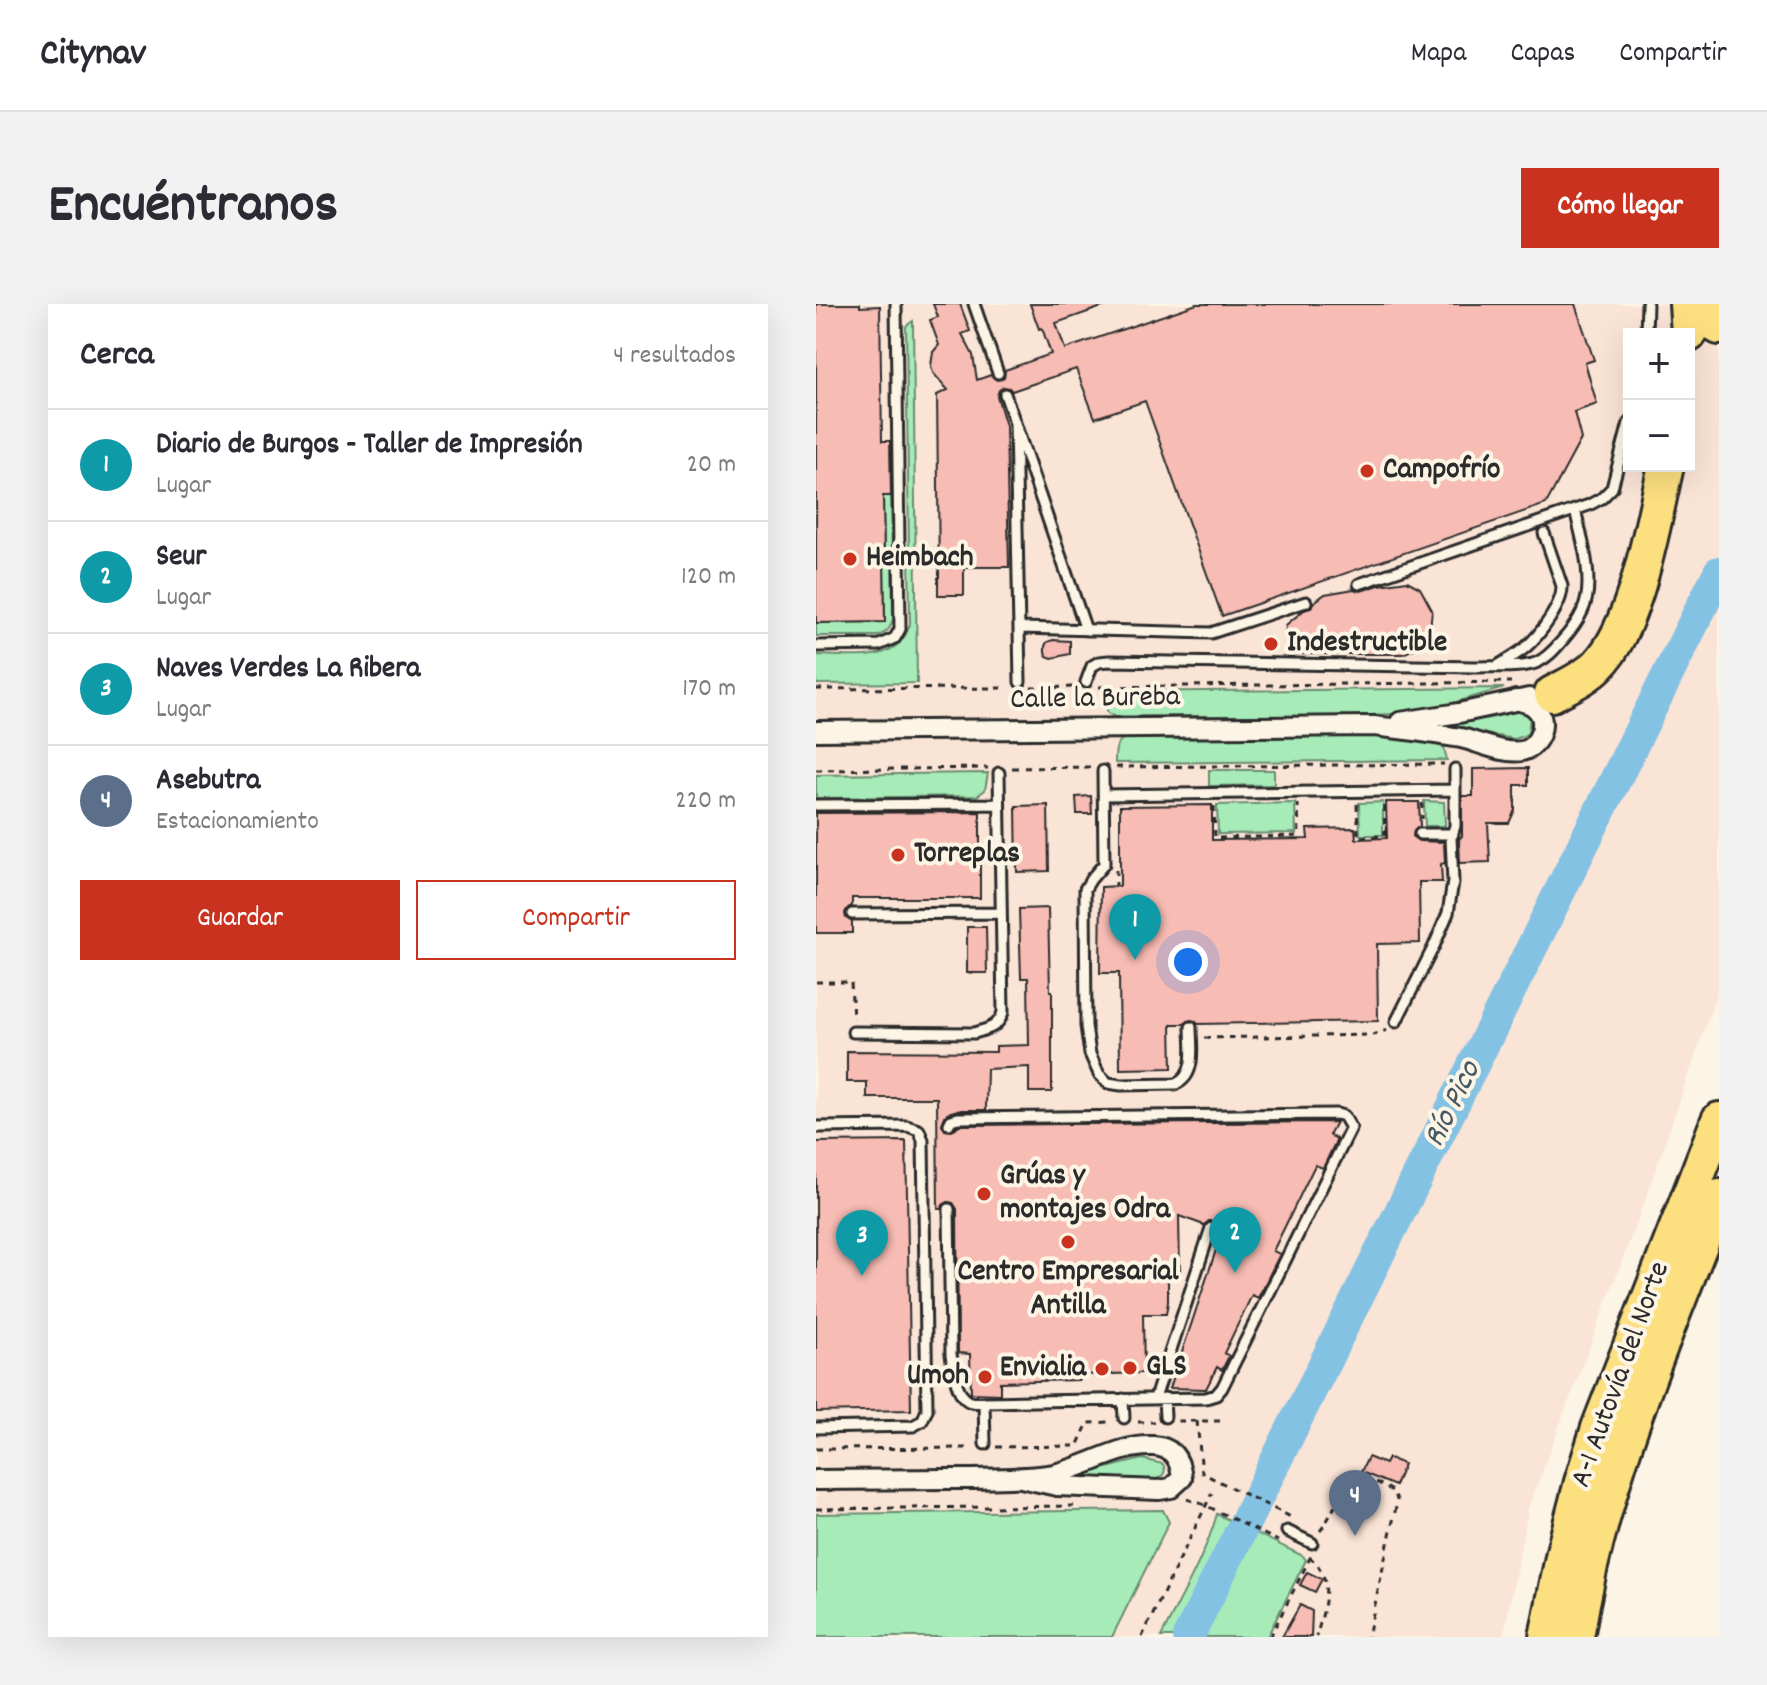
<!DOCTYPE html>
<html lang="es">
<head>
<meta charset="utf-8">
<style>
  :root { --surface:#fff; --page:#f2f2f3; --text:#2b2b33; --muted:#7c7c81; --line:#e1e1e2; --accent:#c8321e }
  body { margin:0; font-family:Dekko,sans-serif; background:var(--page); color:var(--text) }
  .controls { position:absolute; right:24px; top:24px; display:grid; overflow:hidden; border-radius:0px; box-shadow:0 8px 32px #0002 }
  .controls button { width:72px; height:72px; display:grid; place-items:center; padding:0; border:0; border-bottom:2px solid var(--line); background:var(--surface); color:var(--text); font:40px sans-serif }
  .you { position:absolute; left:372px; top:658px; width:28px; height:28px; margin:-20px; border:6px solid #fff; border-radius:50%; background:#1a73e8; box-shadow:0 0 0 12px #1a73e833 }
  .badge { display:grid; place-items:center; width:52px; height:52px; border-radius:50%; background:var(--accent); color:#fff; font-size:26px; font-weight:700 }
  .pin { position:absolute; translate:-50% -66px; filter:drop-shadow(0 2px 4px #0008) }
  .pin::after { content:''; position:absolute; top:42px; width:28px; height:24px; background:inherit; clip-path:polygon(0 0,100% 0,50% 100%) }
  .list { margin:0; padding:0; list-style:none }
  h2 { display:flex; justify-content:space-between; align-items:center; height:104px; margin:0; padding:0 32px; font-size:34px }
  h2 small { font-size:26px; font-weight:400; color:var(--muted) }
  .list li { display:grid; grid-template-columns:52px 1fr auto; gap:24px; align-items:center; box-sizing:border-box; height:112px; padding:0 32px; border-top:2px solid var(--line) }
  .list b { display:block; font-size:30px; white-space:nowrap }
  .list p { margin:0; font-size:26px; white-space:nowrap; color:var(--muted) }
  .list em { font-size:26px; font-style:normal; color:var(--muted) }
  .actions { display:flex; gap:16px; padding:24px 32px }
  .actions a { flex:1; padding:18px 0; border:2px solid var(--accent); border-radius:0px; text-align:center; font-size:28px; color:var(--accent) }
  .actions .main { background:var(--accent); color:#fff }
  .map { position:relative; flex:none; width:903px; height:1333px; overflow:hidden; border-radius:0px }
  header { display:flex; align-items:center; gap:48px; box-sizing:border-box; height:112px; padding:0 40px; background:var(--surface); border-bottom:2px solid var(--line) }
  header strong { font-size:38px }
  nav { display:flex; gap:44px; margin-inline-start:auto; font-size:28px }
  .intro { display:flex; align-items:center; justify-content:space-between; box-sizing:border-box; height:192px; padding:0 48px }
  h1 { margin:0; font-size:56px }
  .button { padding:20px 36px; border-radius:0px; background:var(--accent); color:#fff; font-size:28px; font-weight:700 }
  main { display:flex; gap:48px; padding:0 48px }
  aside { flex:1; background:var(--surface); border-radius:0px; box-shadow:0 8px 32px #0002 }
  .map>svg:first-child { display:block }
  .built { fill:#fae4d6; fill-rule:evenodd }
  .green { fill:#a7ecb8; stroke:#698c72; stroke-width:2 }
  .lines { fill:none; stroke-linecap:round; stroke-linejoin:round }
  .river { stroke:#84c2e4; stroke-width:32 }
  .building { fill:#f7bcb4; stroke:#2b2b2b; stroke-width:2 }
  .service-casing { stroke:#2b2b2b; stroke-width:15 }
  .minor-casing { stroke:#2b2b2b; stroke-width:24 }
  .motorway-casing { stroke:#2b2b2b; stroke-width:40 }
  .path { stroke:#2b2b2b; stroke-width:3; stroke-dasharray:6 6; stroke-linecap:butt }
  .service { stroke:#fcf5e5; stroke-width:9 }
  .minor { stroke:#fcf5e5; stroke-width:18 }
  .motorway { stroke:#fce080; stroke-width:34 }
  .poi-dot { fill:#c8321e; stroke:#fcf5e5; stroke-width:3 }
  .labels { text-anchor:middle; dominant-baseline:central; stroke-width:8; stroke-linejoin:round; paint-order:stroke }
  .poi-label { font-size:30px; font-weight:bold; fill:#2b2b2b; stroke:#fcf5e5; text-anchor:start }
  .street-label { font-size:30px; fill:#2b2b2b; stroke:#fcf5e5 }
  .water-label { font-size:32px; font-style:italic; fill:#465862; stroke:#fcf5e5 }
</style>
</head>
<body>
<header>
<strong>Citynav</strong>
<nav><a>Mapa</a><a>Capas</a><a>Compartir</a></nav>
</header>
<div class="intro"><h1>Encuéntranos</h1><a class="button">Cómo llegar</a></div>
<main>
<aside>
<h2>Cerca<small>4 resultados</small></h2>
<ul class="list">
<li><span class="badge" style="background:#0f9aa8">1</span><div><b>Diario de Burgos - Taller de Impresión</b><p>Lugar</p></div><em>20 m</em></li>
<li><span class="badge" style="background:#0f9aa8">2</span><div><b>Seur</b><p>Lugar</p></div><em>120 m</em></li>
<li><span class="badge" style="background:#0f9aa8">3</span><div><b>Naves Verdes La Ribera</b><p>Lugar</p></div><em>170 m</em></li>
<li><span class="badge" style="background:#5c6f8a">4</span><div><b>Asebutra</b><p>Estacionamiento</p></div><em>220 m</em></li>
</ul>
<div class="actions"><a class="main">Guardar</a><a>Compartir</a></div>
</aside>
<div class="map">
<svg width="903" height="1333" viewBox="0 0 903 1333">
  <rect width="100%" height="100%" fill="#fcf5e5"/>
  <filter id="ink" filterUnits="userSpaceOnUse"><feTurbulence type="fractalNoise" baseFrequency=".0125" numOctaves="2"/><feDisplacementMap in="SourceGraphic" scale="16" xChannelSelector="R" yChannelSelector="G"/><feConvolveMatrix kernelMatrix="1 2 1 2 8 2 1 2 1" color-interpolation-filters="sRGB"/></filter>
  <g filter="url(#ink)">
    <path class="built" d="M0,0H903V683L830,894L713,1202L687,1333H0ZM813,30H873V162H813Z"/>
    <path class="green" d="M97,17L101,379L0,380V351C35,351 82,362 94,320L90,22Z
      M67,192H75L77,315C74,325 71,329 61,332H0V319L69,318Z
      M688,384L619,404L575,410L530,412H299L292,409L288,397V388Z
      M697,406L710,410L714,413L712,429L707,432L698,435L620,421Z
      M558,429L613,436L628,444L631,456L299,459C299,448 299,437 311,433Z
      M393,466H458V481L393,482Z
      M172,469L169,486L161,492L0,494V471Z
      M608,497L628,498L629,522H609Z
      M567,498V531H544L543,499Z
      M479,499L480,529L402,530L401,501Z
      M326,1155L347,1160C352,1170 345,1174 335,1177L247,1175Z
      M347,1206L353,1218L296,1333H0V1210Z
      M401,1210L487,1252L490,1256L451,1333H345C365,1293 389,1252 401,1210Z"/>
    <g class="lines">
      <path class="river" d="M372,1333L903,268"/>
    </g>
    <path class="building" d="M0,0H44V3L64,2L66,137H74L75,192H67L69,318L0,319Z
      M117,0H144L154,27L146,30L157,51L161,76L175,71L181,76L188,73L189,66L235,50L226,24L223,25L214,0H289V2L240,19L249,45L381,0H759L778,56L769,59L781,100L758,108L765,135L730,200L406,312L329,97L279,114L260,65L196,87L193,84L187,83L183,86L181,92L190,122L193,263H148V291H122V273H123L121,91L132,86L117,69L115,62L117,48L123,41L114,16L122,13Z
      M591,277L604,284L616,306L614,325L606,341L587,350H481L473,345L469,334L470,321L488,306L495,304L497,299L509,290L538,285L545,287L563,281Z
      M237,336L254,337V350L236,354L231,352L229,349V342L231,338Z
      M712,464V481H699V506L693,519H672L674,558L644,559L643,535L646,532V492H657V465Z
      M275,492L276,510H261L260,493Z
      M570,498H603L604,523L598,526L597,533L603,537L628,538L629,559L625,560L626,578H603L604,639L561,640L562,717L382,720L379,717L374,716L368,720H355L356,764L304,765L303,669H284L285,583L304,582V502L396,501V536L492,535L491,525L539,524L540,535L571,534Z
      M232,501L233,567L201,568L200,502Z
      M164,508V594H36V602L32,604L29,609L30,614L36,618V629H0V509Z
      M232,604L234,687H236V788H213V763L171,765L170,806H142L132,809L129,812L126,820L129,826L136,827L143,821L520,818L513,831L521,835L507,864L499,861L457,947L464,950L442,994L436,991L408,1049L413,1052L406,1066L401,1063L390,1085L354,1084L406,928L402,927V922L398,917H393L388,921L363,912L364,970H352V998L350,1010H327L328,1069L263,1071V1076L184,1078V1090L155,1089L154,1050L142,1049L141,905L137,899L132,898L127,901L126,905H122L121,794H51V778H31V747L180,748V742L213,741L212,674H205L203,605Z
      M151,623H170L171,669H151Z
      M90,837L95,1106L0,1108V838Z
      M552,1153L569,1160L572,1154L588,1160L579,1182L545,1168Z
      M491,1268L506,1275L499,1288L484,1281Z
      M484,1301L496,1307L495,1333H466Z"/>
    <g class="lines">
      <g class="service-casing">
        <path id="service" d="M158,0L182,69
          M830,30L831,0
          M189,90L270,326
          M199,119L204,378
          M543,280L773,201L786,194L796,184L813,119
          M204,324L395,329L490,298
          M0,342L63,341L79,334L84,325L80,0
          M683,361C692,355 702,350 710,343C724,331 747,300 746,282L728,229
          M270,378L276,362L283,358L293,357L660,363C677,362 707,365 722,358C731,354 738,346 745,338C753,329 761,319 766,308C780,281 766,234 759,206
          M287,467L288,560L275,575L269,585L270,722L274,750L283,770L292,779L305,781L360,780C381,771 375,742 375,723
          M288,491L639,486
          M0,501L183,500
          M604,530H637
          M36,610L185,609
          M580,718L618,642L632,609L637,578L635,534L639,522V465
          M37,728L158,729C172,725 183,723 187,708L183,469
          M133,820L135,816L142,814L521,810L528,812L535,824L406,1084L400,1091L390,1094L168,1098L169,1140
          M0,823L91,822L103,826L107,836L111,1106L106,1117L97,1122L0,1124
          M133,905L135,1050C137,1063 140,1094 155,1098C159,1099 164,1098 168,1098
          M339,1094L395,924
          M348,1094L349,1113
          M307,1095L308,1114
          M471,1227L496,1239"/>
      </g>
      <g class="minor-casing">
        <path id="minor" d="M584,418L643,409L713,394
          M0,427L558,422C587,425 616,429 645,434C663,438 686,450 706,447C724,443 734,415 718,403C714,399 706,398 700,396
          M0,1176C45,1176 90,1175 134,1175C167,1175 199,1175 232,1171C267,1166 302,1140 337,1142C357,1143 364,1155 366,1174L355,1184L343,1186L241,1182L205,1174"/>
      </g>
      <g class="motorway-casing">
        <path id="motorway" d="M871,0L873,30
          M895,0L903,23
          M736,390C752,381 770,374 783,360C821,320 837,217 850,162
          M731,1333L748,1248L766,1178L783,1124L903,816
          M760,1333C767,1291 776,1249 788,1208C818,1101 862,997 903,893"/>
      </g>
      <path class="path" d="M283,383L695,378
        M215,384L259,383
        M0,385L191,384
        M300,463L628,460
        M196,464L276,463
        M0,466L172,464
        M606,499V515
        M541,500L542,533L569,532L568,500
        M398,502L399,534L483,532L482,500
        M300,566V582
        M0,678H35L37,715
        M388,734L557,731L571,726
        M362,1117H404
        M381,1117L386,1169L475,1213
        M322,1118H338
        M180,1143L261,1142L272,1119L294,1118
        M0,1145L156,1144
        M371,1195L389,1201L462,1237
        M0,1205L260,1202
        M504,1227C529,1195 525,1154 578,1188L581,1196L580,1203L552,1333
        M493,1253C520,1273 508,1306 500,1333
        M326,1333L396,1189
        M454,1333L494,1254"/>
      <use href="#service" class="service"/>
      <use href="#minor" class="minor"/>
      <use href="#motorway" class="motorway"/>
    </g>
  </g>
  <g class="poi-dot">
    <circle cx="551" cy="167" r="8"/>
    <circle cx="34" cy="255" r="8"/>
    <circle cx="455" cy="340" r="8"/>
    <circle cx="82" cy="551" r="8"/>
    <circle cx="168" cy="890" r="8"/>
    <circle cx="252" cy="938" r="8"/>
    <circle cx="314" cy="1064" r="8"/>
    <circle cx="286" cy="1065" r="8"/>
    <circle cx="169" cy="1073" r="8"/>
  </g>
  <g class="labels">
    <g class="poi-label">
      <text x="567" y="167">Campofrío</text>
      <text x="50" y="255">Heimbach</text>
      <text x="471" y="340">Indestructible</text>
      <text x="98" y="551">Torreplas</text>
      <text x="184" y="873">Grúas y<tspan x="184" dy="34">montajes Odra</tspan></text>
      <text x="252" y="969" text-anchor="middle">Centro Empresarial<tspan x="252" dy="34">Antilla</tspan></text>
      <text x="330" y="1064">GLS</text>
      <text x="270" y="1065" text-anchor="end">Envialia</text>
      <text x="153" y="1073" text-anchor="end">Umoh</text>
    </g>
    <g class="street-label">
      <text transform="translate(279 396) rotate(-1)">Calle la Bureba</text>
      <text transform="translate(806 1071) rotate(-70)">A-1 Autovía del Norte</text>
    </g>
    <g class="water-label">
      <text transform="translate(638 801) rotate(-64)">Río Pico</text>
    </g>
  </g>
</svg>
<div class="controls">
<button>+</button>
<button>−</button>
</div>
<div class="you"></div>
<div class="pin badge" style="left:319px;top:656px;background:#0f9aa8">1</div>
<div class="pin badge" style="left:419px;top:969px;background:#0f9aa8">2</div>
<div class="pin badge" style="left:46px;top:972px;background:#0f9aa8">3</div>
<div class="pin badge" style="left:539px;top:1232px;background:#5c6f8a">4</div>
</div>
</main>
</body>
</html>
